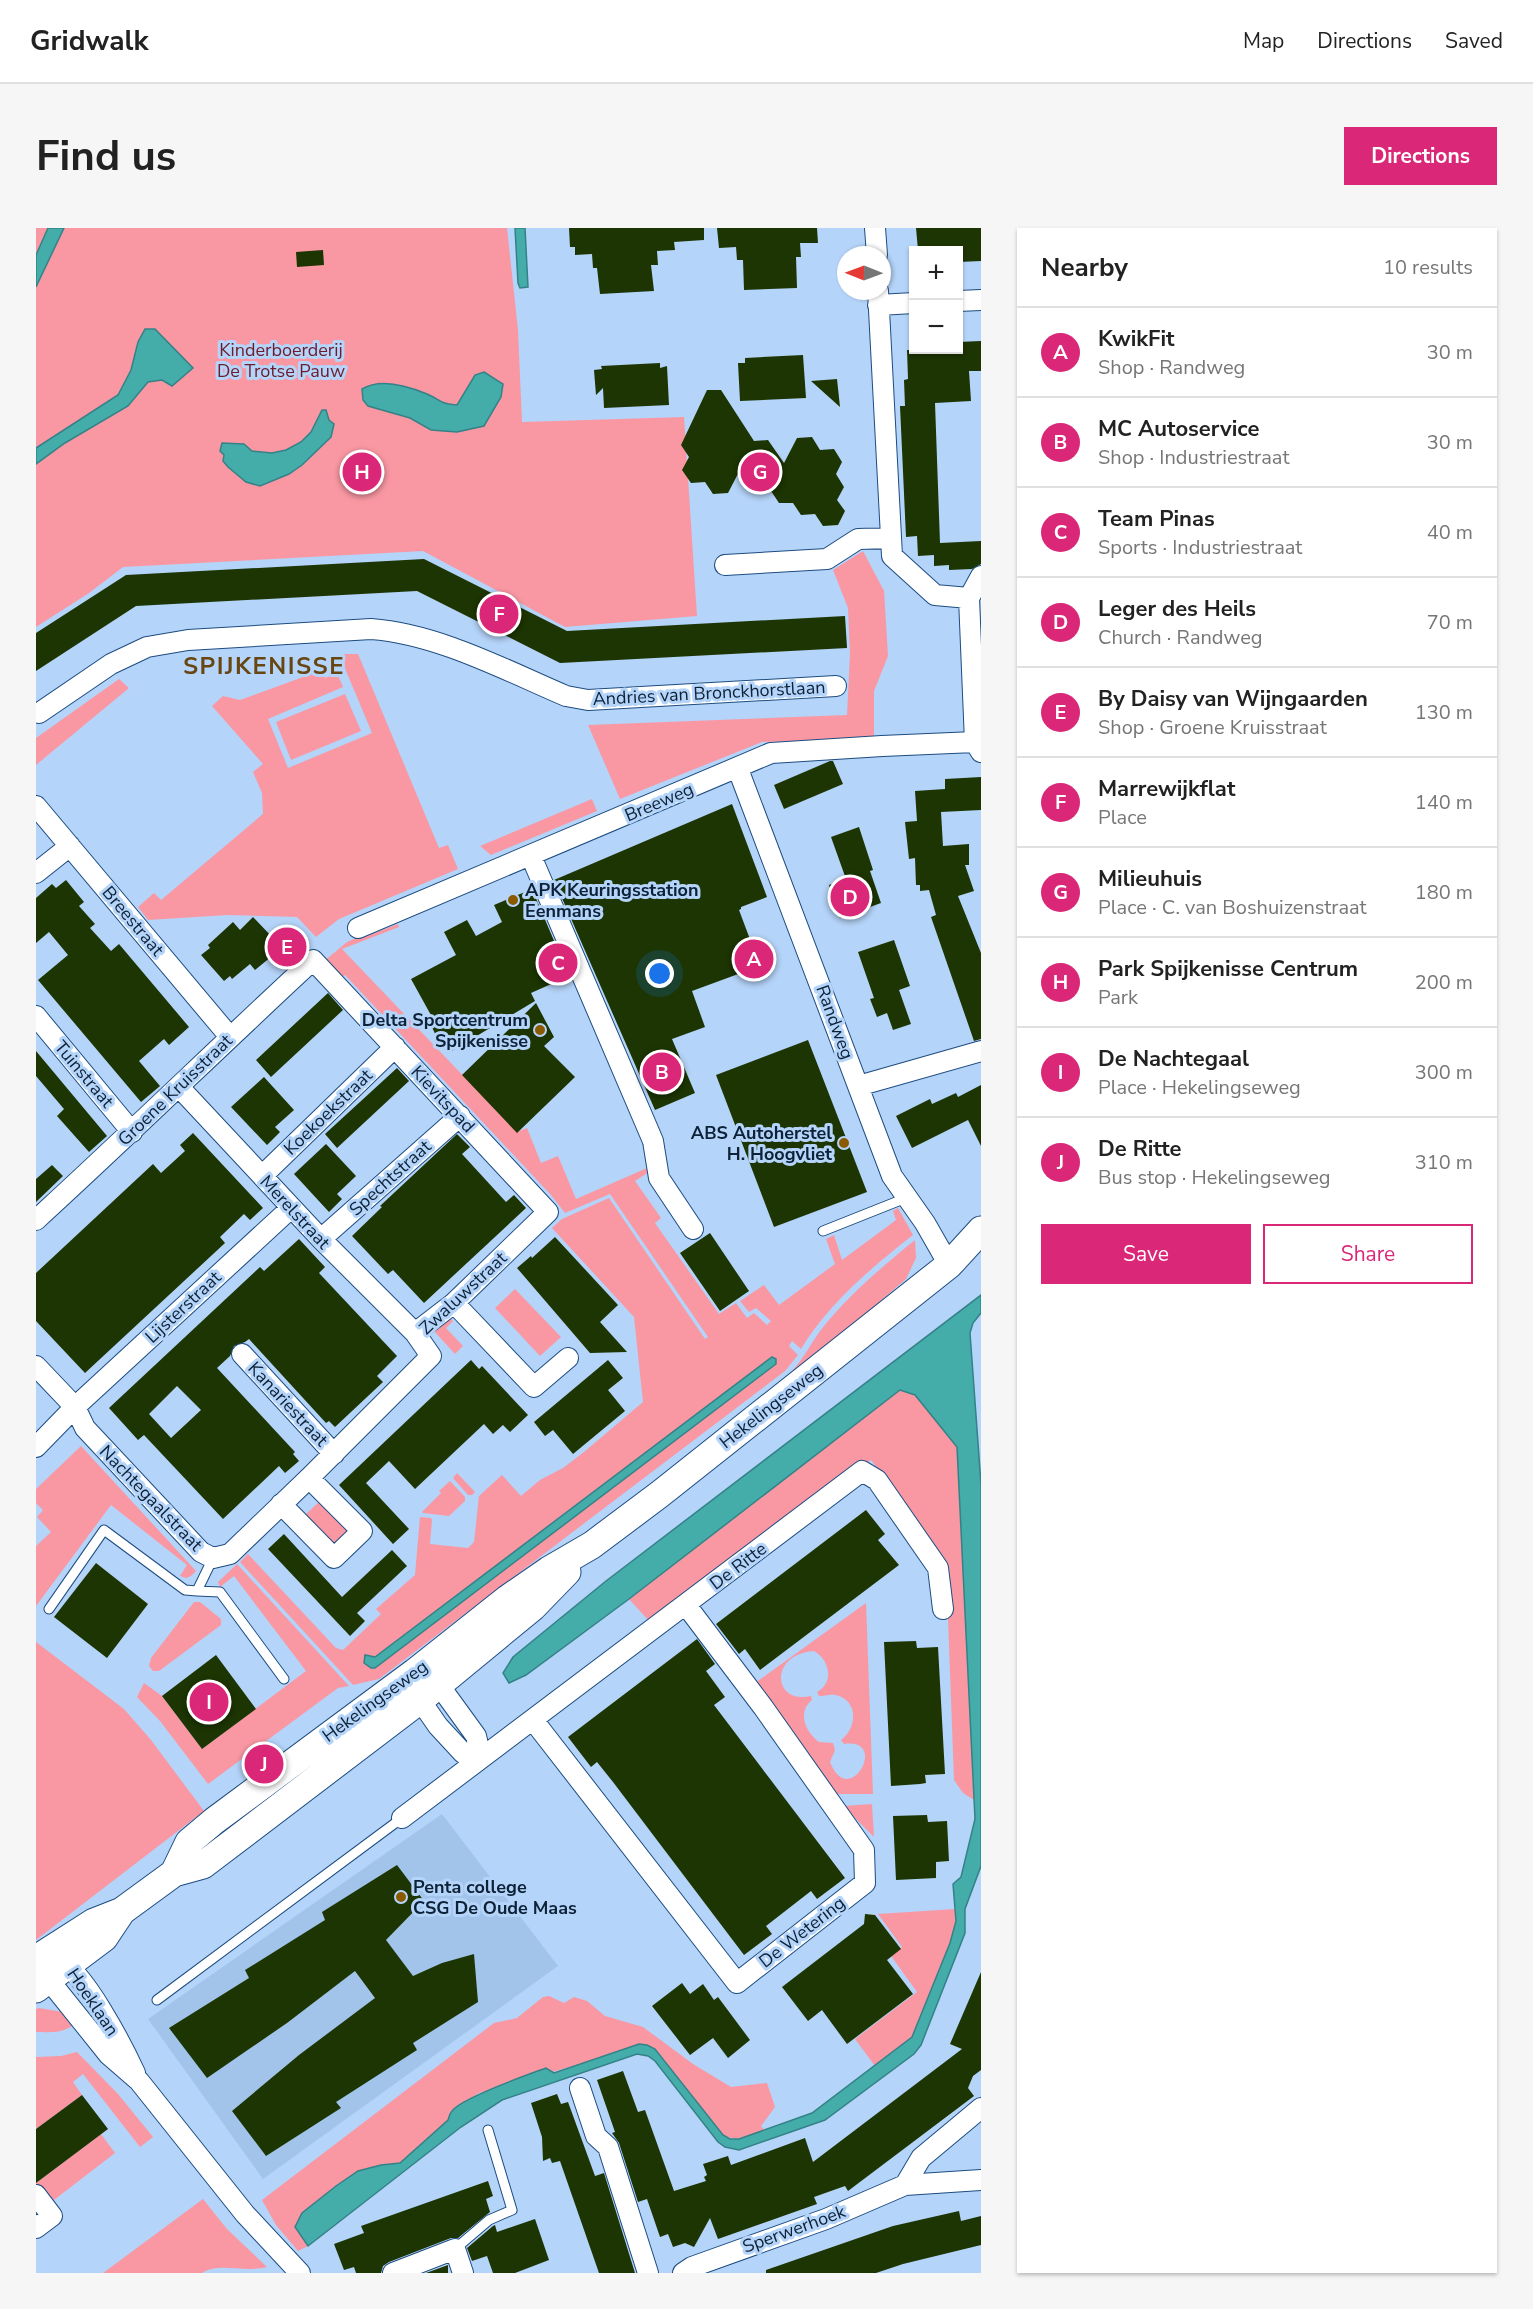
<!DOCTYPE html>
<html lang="en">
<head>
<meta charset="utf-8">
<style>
  :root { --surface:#fff; --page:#f6f6f6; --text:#222; --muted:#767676; --line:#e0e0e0; --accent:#db2777 }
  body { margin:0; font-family:"Nunito Sans",sans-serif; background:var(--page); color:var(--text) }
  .controls { position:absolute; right:18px; top:18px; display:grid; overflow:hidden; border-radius:0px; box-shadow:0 2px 4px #0004 }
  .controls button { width:54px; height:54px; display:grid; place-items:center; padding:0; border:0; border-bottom:2px solid var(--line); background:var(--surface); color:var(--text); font:30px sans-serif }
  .compass { position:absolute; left:801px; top:18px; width:54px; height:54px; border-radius:50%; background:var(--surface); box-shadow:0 2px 4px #0004; rotate:271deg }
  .you { position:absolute; left:624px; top:746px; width:21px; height:21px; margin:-15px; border:4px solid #fff; border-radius:50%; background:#1a73e8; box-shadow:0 0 0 9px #1a73e833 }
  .badge { display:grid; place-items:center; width:39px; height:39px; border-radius:50%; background:var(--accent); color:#fff; font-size:20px; font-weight:700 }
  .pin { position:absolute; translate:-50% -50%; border:3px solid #fff; box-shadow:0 2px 6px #0006 }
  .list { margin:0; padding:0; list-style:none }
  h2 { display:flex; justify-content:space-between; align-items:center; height:78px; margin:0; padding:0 24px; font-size:26px }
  h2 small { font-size:20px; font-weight:400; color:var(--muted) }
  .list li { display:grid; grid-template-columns:39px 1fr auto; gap:18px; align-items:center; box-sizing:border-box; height:90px; padding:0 24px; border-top:2px solid var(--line) }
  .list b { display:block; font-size:22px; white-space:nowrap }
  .list p { margin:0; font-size:20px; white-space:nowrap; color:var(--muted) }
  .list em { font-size:20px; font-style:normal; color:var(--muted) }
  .actions { display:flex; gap:12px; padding:18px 24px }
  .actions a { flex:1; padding:14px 0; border:2px solid var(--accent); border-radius:0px; text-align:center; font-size:21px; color:var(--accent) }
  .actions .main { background:var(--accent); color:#fff }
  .map { position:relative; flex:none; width:945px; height:2045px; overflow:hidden; border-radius:0px }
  header { display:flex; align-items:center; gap:36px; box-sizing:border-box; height:84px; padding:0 30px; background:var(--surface); border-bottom:2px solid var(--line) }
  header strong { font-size:28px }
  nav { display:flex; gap:33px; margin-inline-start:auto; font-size:21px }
  .intro { display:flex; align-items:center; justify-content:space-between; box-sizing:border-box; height:144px; padding:0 36px }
  h1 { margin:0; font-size:42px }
  .button { padding:15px 27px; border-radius:0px; background:var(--accent); color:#fff; font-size:21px; font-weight:700 }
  main { display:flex; gap:36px; padding:0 36px }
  aside { flex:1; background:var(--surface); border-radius:0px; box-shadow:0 2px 4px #0004 }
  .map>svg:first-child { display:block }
  .built { fill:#a2c4eb }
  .green { fill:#f998a3; fill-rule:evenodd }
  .water { fill:#44aca9; stroke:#348287; stroke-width:1.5 }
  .building { fill:#1c3502; fill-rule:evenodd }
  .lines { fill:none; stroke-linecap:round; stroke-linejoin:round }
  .lane-casing { stroke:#1c4c80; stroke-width:11 }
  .street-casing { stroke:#1c4c80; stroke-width:22 }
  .secondary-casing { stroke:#1c4c80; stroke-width:29 }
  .lane { stroke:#fff; stroke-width:9 }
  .street { stroke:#fff; stroke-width:20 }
  .secondary { stroke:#fff; stroke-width:27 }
  .poi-dot { fill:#8a5900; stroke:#b5d4f9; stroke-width:2 }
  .labels { text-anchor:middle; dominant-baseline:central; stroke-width:6; stroke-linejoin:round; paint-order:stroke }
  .park-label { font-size:18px; fill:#6c1c2c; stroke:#b5d4f9 }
  .street-label { font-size:18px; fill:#0d2137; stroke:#b5d4f9 }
  .poi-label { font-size:18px; font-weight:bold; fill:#0d2137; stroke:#b5d4f9; text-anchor:start }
  .district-label { font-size:24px; font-weight:bold; letter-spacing:1.5px; fill:#684612; stroke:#b5d4f9 }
</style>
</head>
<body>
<header>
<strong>Gridwalk</strong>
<nav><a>Map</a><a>Directions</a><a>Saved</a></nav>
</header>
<div class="intro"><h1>Find us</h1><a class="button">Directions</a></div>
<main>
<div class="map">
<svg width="945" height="2045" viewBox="0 0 945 2045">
  <rect width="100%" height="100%" fill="#b5d4f9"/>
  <path class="built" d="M406,1586L522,1738L227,1951L112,1791Z"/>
  <path class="green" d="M0,0H471L482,102L486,194L648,189L661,388L529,399L387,323L87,339L53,365L0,399Z
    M827,323L848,363L852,428L838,463V511L726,514L584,571L552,497L811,487L814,426L812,380L797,342Z
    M303,426H322L403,620L412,617L422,641L303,691L280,709L261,689L192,687L112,692L102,679L118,665L125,672L227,586L226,565L217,544L227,536L176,478L187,468L204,472L286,442L289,450L301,445L307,459L232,491L252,540L336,505Z
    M83,451L93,460L0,537V510Z
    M309,466L325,503L255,532L240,494Z
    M556,571L561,583L455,627L444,618Z
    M362,696L363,699L306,721L481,904L491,900L505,935L522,928L540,971L618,937L619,940L599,953L625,990L619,995L683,1086L700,1075L711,1090L718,1085L731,1097L735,1093L720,1080L713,1084L704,1073L728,1057L743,1077L799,1036L790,1011L798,1007L806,1032L860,992L857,983L862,980L877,1007C836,1039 792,1076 765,1121L756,1113L753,1118L762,1127L749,1143L343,1451L317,1457L204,1334L212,1326L300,1420L307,1422L345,1386L340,1381L379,1347L384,1289L395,1290L396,1292L394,1316L432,1320L438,1314L443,1268L466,1247L485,1268L504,1252L527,1240L548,1224L607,1174L598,1089L516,1000L526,991L573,970L669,1111L672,1109L574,966L529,985L515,967L309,747L304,750L287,734L311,714L325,708L328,709ZM736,1129L738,1130L740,1136L337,1441L339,1429Z
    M879,1012L880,1030L870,1051L752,1152L750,1149C767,1134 774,1115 788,1098C814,1066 847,1038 879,1012Z
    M479,1061L525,1109L504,1128L459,1080Z
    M413,1089L417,1093L410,1100L427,1118L419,1126L398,1103Z
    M864,1162L879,1167L921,1219L938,1572L927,1565L918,1552L910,1337L835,1232L613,1393L593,1371Z
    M45,1218L160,1343L155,1348L150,1350L144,1348L151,1337L75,1277L0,1378V1318L15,1304L1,1289L7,1282L0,1275V1261Z
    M421,1245L439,1264L436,1267H432L417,1250Z
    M414,1253L429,1269V1273L413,1288L387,1285L386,1284L405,1265L403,1263Z
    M285,1272L312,1302V1306L301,1316H298L269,1287Z
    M201,1336L313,1458L302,1460L172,1556L124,1493L101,1469L108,1455L126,1468L166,1521L270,1443L198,1348L184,1359L182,1354Z
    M158,1374H164L185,1391V1397L123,1443H117L113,1438L115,1430Z
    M830,1375L837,1566H800L719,1455ZM778,1423C793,1431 799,1454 781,1464L783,1468C789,1468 796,1465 803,1468C823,1475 820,1501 805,1512L808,1516C854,1509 813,1583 794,1534L799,1522L797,1515L783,1514C769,1504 761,1484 776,1472L775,1468C736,1477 733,1426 778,1423Z
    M0,1414L88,1481L115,1512L168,1583L0,1712Z
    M836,1576L838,1609L807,1578Z
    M919,1681L920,1693L914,1715L876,1809L839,1838L819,1811L881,1764L855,1728L866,1719L842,1686Z
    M513,1768L528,1775L538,1769L551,1773L569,1788L607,1799L657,1836L695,1859L731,1855L739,1879L725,1898L728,1902C714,1907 701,1915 687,1907L619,1821L537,1838L443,1865L416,1882L412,1892L364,1935L345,1937L259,1999L272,2018L262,2023L240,1997L226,1972L458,1795L481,1790L507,1769Z
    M3,1780L27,1784L39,1796C25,1806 16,1804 0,1804V1781Z
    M41,1824L82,1866L117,1909L104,1919L47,1846L37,1854L46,1867L0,1901V1829L25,1828Z
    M65,1906L79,1925L14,1975L0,1955Z
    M167,1971L191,2001L231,2039C206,2045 184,2034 166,2045H67Z"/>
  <path class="water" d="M12,0H28L0,59V27Z
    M479,0H489L492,59L484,60L482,55Z
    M109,101H119L157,140L136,158L126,152L112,154L92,178L29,215L0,236V220L82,167L95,142L102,114Z
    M448,144L467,156L465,169L448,198L421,204L395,202L374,190L332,178L327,172L326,161C344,150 372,158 391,166C405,172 404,176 421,177L439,147Z
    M286,182H290L293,192L298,196L295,209L266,237L253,246L224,258L210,254L192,239L187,233L188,227L184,223L186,215L208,216L216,223L236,225L250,222L265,214L275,204Z
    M945,1067V1085L937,1095L934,1105L945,1256V1638L929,1681V1705L885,1817L878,1826L789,1892L703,1922L689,1919L682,1914L619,1833L612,1828L601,1826L466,1872L425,1899L272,2018L259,1999L266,1985L300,1958L322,1943L345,1937L364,1935L412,1892C413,1889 414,1885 416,1883C425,1870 491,1847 510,1840L518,1845L603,1816L611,1817L619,1821L687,1907L694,1911H703L776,1885L876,1809L914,1715L920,1693L917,1656L925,1649L939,1591L921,1219L879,1167L864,1162L593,1371L490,1447L473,1455L467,1445L477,1429L570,1353Z
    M736,1129L740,1131V1136L339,1440H335L328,1435L329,1427L339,1429Z"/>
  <path class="building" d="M533,0H668V12L638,14L639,22L621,23L622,37H615L618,63L564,66L561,40H557L556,26L539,27V19H534Z
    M681,0H781L782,15H764L765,29H760L761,60L708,62L707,32H701L700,19L683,20Z
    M880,0H945V33L922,34V22H882Z
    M287,22L288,37L261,39L260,24Z
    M945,113V143H933L935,173L899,175L904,315L945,313V336L936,341L913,342V337L898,338V327L882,328L881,308L870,309L864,178H869L868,152L872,151L871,122H922V114Z
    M767,127L770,170L704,173L702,135H709V130Z
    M624,135V140L631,138L633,177L568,180L567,160L560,167L558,142L566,141L565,138Z
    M801,151L804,179L775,153Z
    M671,162H685L718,213L732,212L748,235L761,210L776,209L784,222L798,221L806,234L800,246L808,259L801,272L809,283L802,297L787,298L779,286L765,287L757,275H743L735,263L721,264L705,240L692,265L677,266L669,254L655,255L646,242L653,229L645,217Z
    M388,331L531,403L809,388L811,420L524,435L381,363L100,378L0,443V405L90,347Z
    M794,533H797L807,556L748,581L738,557Z
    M945,549V582L905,584L907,618L933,616V637H929L938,663L922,668L945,725V811L938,813L895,689L900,687L893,662L884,663V657H880L879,630L873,631L869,594L881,593L879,563L909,561V551Z
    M696,576L731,669L705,679V681L703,682L724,738L656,763L669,799L636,811L659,865L619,882L518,652Z
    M823,599L837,642L834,643L845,675L804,690L793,657L810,651L795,609Z
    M30,652L48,674L43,678L59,696L54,700L75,723L83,716L153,799L133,817L128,811L103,833L124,858L105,874L2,752L32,727L13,704L0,715V670L16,656L20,660Z
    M496,661L533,748L495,765L499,773L414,824L408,815L405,818L392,791L396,789L375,751L420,727L408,704L431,692L440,708L466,694L458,677Z
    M217,689L238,711L248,701L261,714L246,728L241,724L219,742L214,736L196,751L194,748L188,753L165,727L174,720L172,717L197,694L204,702Z
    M858,712L874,758L863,762L875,796L857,802L851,785L841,789L834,771L838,770L822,724Z
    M292,765L307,782L235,849L220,832Z
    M500,775L518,809L508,818L539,849L481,905L426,847Z
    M772,812L831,964L738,999L680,847Z
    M0,823L71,908L53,924L21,888L28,881L0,848Z
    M361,840L373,853L301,920L289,906Z
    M228,849L258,882L239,899L244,904L231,917L195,879Z
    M945,857V918L932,892L876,920L860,888L894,871L896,876L920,865L922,869Z
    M157,905L227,980L214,992L208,986L184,1009L189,1015L49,1145L0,1093V1045L117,936L125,945L149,923L144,917Z
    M421,906L434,919L426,926L470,974L478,967L490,980L388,1075L357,1042L352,1046L316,1008L346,979L344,978Z
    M290,916L320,948L301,966L306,971L293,984L258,946Z
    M16,937L27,948L0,974V951Z
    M674,1005L713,1063L684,1083L644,1025Z
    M519,1009L582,1077L564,1094L591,1124L554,1125L481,1040L495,1028L496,1030Z
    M263,1011L289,1039L283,1045L361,1128L341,1148L347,1154L299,1199L293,1193L290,1195L213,1111L209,1114L198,1118L194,1128L181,1140L259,1224L257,1226L263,1233L249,1245L243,1238L187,1291L108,1207L102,1212L73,1180L224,1039L228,1043ZM141,1158L165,1182L135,1210L113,1186Z
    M435,1132L443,1141L446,1138L492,1187L474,1204L467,1197L457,1206L448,1196L379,1261L353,1233L330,1255L373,1301L357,1316L303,1257Z
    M572,1132L587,1150L572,1162L589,1183L537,1226L517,1202L509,1208L498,1194Z
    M830,1282L849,1306L842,1312L863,1337L724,1442L709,1421L703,1426L680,1396Z
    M248,1306L306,1369L356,1322L371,1338L321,1385L329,1393L314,1408L232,1321Z
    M60,1335L112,1376L71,1430L18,1389Z
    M661,1411L679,1436L670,1443L689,1469L678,1477L809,1650L781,1671L775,1663L730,1698L736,1706L708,1727L577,1554L561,1534L555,1539L532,1509Z
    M880,1413L881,1420L902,1419L909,1546L889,1547L890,1555L884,1556L855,1558L848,1414Z
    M180,1427L220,1481L166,1521L126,1468Z
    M891,1587L892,1594L911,1593L913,1633L900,1634V1650L860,1652L857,1588Z
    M361,1637L388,1673L350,1712L377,1748L406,1735L438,1726L442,1774L377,1815L381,1822L300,1874L305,1880L230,1928L196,1883L263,1827L339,1770L319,1743L251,1795L171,1850L133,1800L213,1750L209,1742L289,1692L286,1684Z
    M829,1686L839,1687L865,1721L851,1732L877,1766L811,1816L786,1782L772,1793L746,1759L828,1696Z
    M945,1744V1842L937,1848L932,1860L938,1868L812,1963L809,1958L778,1969L781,1976L682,2011L674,1990L658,2019L649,2015L637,2019L632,2006L624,2009L611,1971L602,1974L583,1915L576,1905L579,1904L561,1852L587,1843L602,1884L609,1882L638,1963L670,1953L668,1949L671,1947L667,1936L692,1928L695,1937L769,1910L777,1934L926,1821L914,1816Z
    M646,1755L654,1766L667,1756L678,1772L682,1769L714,1812L692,1830L677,1810L654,1827L616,1778Z
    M521,1866L525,1876L532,1874L559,1948L568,1945L599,2045H563L524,1933L516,1935L514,1930L507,1933L506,1909L495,1875Z
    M46,1867L72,1901L0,1955V1901Z
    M452,1953L457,1968L450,1971L454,1984L422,2010H415L353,2034L347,2038L345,2045H320L318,2039L308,2042L298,2016L328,2005L325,1998Z
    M923,1983L925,1993L945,1988V2017L867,2036L840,2045H730V2042L857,1998Z
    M499,1991L513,2032L479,2045H457L451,2028L436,2033L431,2020L457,1998L459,1997L461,2004Z
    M412,2037V2045H390Z"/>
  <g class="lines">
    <g class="lane-casing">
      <path id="lane" d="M787,1003L870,970
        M161,1363L184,1364L248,1451
        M13,1381L68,1302L149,1362L161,1363L177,1330
        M121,1772L366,1590
        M419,2021L453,1992L476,1982L452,1902"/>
    </g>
    <g class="street-casing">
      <path id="street" d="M839,0L841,27
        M842,63L856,328L899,367L933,370L939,514L945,524
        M922,73L945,72
        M842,77L878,75
        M689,337L791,331L822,311L855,310
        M933,370L945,348
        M3,485L75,436L111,419L152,412L335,401C402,406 469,442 530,468L552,472L800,458
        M702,541L856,948L889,995L913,1037
        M0,578L194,809
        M495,628L617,913L623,950L657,1001
        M0,645L34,618
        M322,700L735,525L846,518L939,514
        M0,788L96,904
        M822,858L945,823
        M143,859L285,1011L379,1105
        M226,948L359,819
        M0,992C94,906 184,818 277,732L512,984L418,1075L379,1105L395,1128L273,1250
        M285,1011L424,888
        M418,1075L498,1159L532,1130
        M206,1126L298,1226
        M0,1138L39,1179L49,1200L165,1324L177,1330L194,1326L273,1250L326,1303L298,1330L245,1276
        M0,1219L39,1179L255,980
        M379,1444L403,1457L440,1508L445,1530L427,1525L402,1498L384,1472Z
        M497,1492L701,1755L829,1655L828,1622L727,1479L650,1377
        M366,1590L826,1243L841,1252L902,1340L907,1381
        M23,1732C48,1743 87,1819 99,1845
        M11,1740L12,1751L73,1827L103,1853L209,1986L264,2045
        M544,1860L560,1908L572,1919L612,2045
        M869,1957L885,1930L945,1880
        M0,1967L16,1988L0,2000
        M357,2045L419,2021L427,2045
        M647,2045L656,2039L790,1991L869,1957L945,1952"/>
    </g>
    <g class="secondary-casing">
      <path id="secondary" d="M138,1645L153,1614L178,1593L379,1444L471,1371L513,1342L556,1317L624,1266L913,1037L945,1002
        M0,1731L58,1694L86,1683L138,1645L167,1637L384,1472L497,1379L531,1344
        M0,1761L68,1710L86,1683"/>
    </g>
    <use href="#lane" class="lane"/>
    <use href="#street" class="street"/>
    <use href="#secondary" class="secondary"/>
  </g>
  <g class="poi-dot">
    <circle cx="477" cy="672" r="6"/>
    <circle cx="504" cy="802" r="6"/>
    <circle cx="808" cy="915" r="6"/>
    <circle cx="365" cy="1669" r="6"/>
  </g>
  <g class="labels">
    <g class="park-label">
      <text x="245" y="122">Kinderboerderij<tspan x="245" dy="21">De Trotse Pauw</tspan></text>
    </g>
    <g class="street-label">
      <text transform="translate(673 465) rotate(-3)">Andries van Bronckhorstlaan</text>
      <text transform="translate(623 574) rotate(-23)">Breeweg</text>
      <text transform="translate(97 693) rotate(50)">Breestraat</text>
      <text transform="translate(799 794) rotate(70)">Randweg</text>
      <text transform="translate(48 846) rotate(50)">Tuinstraat</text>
      <text transform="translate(139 862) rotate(-44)">Groene Kruisstraat</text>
      <text transform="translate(407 871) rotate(47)">Kievitspad</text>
      <text transform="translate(292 884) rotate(-44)">Koekoekstraat</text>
      <text transform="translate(354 950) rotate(-42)">Spechtstraat</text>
      <text transform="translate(259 984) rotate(47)">Merelstraat</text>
      <text transform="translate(427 1065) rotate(-43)">Zwaluwstraat</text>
      <text transform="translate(147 1079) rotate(-43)">Lijsterstraat</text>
      <text transform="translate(252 1176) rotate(47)">Kanariestraat</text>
      <text transform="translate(735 1178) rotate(-38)">Hekelingseweg</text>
      <text transform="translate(115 1270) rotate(46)">Nachtegaalstraat</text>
      <text transform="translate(702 1338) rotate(-37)">De Ritte</text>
      <text transform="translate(339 1473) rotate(-36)">Hekelingseweg</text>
      <text transform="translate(766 1704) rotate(-38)">De Wetering</text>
      <text transform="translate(57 1774) rotate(56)">Hoeklaan</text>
      <text transform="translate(758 2001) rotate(-20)">Sperwerhoek</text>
    </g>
    <g class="poi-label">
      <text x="489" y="662">APK Keuringsstation<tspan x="489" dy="21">Eenmans</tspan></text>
      <text x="492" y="792" text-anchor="end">Delta Sportcentrum<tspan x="492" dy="21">Spijkenisse</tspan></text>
      <text x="796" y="905" text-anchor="end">ABS Autoherstel<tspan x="796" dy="21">H. Hoogvliet</tspan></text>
      <text x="377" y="1659">Penta college<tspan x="377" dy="21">CSG De Oude Maas</tspan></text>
    </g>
    <g class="district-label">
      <text x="228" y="438">SPIJKENISSE</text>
    </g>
  </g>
</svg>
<div class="controls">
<button>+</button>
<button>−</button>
</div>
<svg class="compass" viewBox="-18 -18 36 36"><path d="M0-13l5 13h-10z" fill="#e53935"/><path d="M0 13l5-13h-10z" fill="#767676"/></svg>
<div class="you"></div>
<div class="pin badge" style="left:718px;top:731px">A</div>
<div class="pin badge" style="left:626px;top:844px">B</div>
<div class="pin badge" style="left:522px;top:735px">C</div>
<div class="pin badge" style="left:814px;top:669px">D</div>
<div class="pin badge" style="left:251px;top:719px">E</div>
<div class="pin badge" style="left:463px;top:386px">F</div>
<div class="pin badge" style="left:724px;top:244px">G</div>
<div class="pin badge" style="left:326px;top:244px">H</div>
<div class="pin badge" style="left:173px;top:1474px">I</div>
<div class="pin badge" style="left:228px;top:1536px">J</div>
</div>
<aside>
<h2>Nearby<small>10 results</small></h2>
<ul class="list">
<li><span class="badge">A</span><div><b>KwikFit</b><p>Shop · Randweg</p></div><em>30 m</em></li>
<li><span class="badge">B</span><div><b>MC Autoservice</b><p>Shop · Industriestraat</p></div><em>30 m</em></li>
<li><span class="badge">C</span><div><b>Team Pinas</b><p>Sports · Industriestraat</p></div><em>40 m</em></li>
<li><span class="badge">D</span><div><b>Leger des Heils</b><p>Church · Randweg</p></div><em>70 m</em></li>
<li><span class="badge">E</span><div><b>By Daisy van Wijngaarden</b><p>Shop · Groene Kruisstraat</p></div><em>130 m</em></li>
<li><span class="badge">F</span><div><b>Marrewijkflat</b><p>Place</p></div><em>140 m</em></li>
<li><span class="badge">G</span><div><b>Milieuhuis</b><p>Place · C. van Boshuizenstraat</p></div><em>180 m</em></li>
<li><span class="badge">H</span><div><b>Park Spijkenisse Centrum</b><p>Park</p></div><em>200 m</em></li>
<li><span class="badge">I</span><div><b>De Nachtegaal</b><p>Place · Hekelingseweg</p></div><em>300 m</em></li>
<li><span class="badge">J</span><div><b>De Ritte</b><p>Bus stop · Hekelingseweg</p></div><em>310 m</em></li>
</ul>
<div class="actions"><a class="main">Save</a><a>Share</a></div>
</aside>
</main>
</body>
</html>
